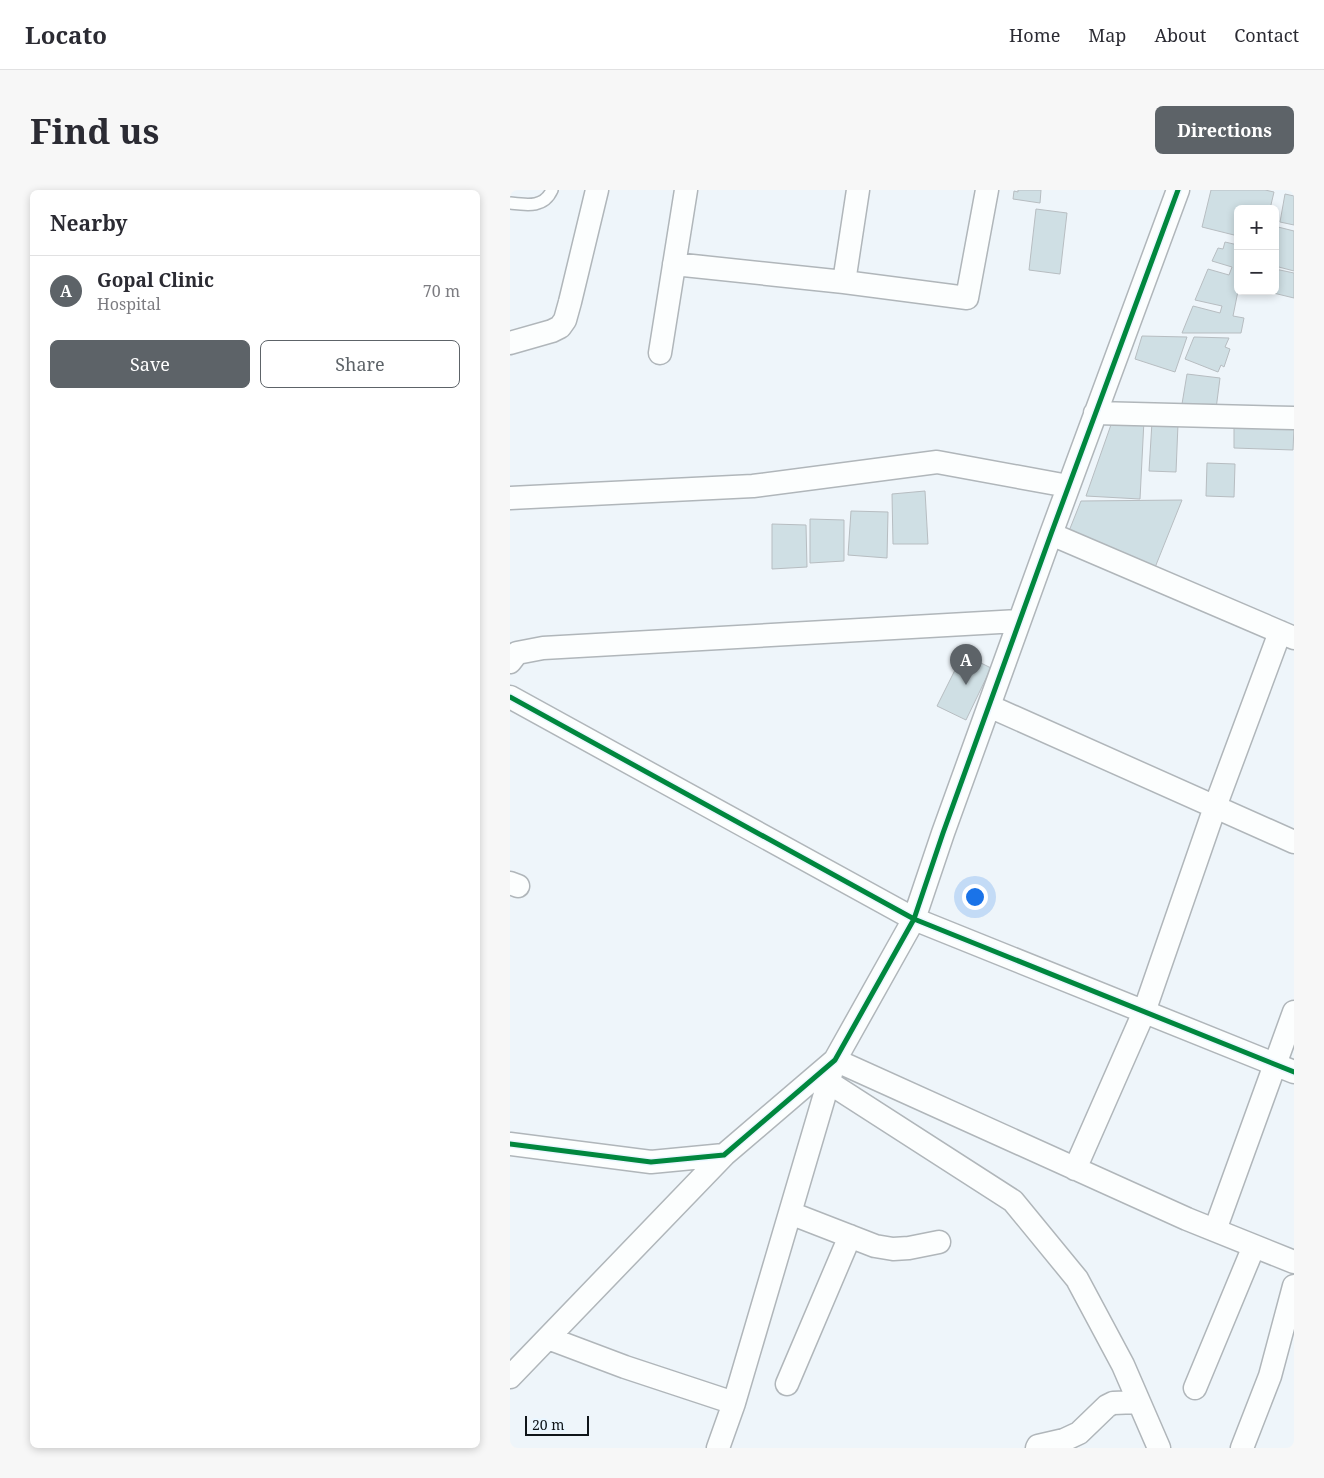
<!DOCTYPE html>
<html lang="en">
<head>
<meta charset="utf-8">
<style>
  :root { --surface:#fff; --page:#f7f7f7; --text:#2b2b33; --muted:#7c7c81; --line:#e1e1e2; --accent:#5d6368 }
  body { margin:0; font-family:"Noto Serif",serif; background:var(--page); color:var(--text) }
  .controls { position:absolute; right:15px; top:15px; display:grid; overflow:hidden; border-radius:8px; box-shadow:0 2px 8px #0003 }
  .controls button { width:45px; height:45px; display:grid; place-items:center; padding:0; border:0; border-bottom:1px solid var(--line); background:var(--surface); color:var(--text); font:25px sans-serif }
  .scale { position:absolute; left:15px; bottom:12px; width:64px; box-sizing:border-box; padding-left:5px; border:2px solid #0f1519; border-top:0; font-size:14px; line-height:18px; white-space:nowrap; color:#0f1519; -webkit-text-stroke:4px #e9f6ff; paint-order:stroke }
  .you { position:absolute; left:464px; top:706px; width:18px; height:18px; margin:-12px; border:4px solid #fff; border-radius:50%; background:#1a73e8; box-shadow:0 0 0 8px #1a73e833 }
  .badge { display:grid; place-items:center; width:32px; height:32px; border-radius:50%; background:var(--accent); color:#fff; font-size:16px; font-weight:700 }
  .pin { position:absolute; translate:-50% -41px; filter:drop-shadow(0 1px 2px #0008) }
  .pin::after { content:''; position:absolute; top:26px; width:18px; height:15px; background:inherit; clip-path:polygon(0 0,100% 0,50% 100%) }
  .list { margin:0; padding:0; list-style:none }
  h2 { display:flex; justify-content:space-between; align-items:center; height:65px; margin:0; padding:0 20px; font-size:21px }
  h2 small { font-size:16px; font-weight:400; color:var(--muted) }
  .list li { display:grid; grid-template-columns:32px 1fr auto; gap:15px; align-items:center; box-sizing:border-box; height:70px; padding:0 20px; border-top:1px solid var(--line) }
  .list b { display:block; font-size:19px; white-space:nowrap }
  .list p { margin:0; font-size:16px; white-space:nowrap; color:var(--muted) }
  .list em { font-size:16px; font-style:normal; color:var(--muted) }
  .actions { display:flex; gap:10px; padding:15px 20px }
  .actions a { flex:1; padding:11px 0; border:1px solid var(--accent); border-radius:8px; text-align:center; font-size:18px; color:var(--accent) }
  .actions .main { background:var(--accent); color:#fff }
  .map { position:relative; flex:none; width:784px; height:1258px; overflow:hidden; border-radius:8px }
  header { display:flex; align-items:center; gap:30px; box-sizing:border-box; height:70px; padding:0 25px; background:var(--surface); border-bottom:1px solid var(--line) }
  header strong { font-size:24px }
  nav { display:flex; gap:28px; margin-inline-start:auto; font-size:18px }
  .intro { display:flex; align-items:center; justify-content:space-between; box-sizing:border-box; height:120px; padding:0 30px }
  h1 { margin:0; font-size:35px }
  .button { padding:12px 22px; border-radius:8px; background:var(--accent); color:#fff; font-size:18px; font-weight:700 }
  main { display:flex; gap:30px; padding:0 30px }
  aside { flex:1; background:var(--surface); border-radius:8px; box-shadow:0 2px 8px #0003 }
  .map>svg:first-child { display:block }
  .building { fill:#cfdfe4; stroke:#b7bdc1 }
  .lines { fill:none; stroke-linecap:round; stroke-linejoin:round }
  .lane-casing { stroke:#b0b6ba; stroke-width:14 }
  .street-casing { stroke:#b0b6ba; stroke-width:25 }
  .lane { stroke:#fcfefe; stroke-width:11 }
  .street { stroke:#fcfefe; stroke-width:22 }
  .cycleway-casing { stroke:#e9f6ff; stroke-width:8 }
  .cycleway { stroke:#00873e; stroke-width:5 }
</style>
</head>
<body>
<header>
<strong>Locato</strong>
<nav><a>Home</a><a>Map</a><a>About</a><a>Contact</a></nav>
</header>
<div class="intro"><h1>Find us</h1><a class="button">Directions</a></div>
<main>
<aside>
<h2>Nearby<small></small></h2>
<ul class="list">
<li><span class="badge">A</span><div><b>Gopal Clinic</b><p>Hospital</p></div><em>70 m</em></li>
</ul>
<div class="actions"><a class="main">Save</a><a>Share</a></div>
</aside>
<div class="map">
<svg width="784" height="1258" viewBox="0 0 784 1258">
  <rect width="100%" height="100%" fill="#eef5fa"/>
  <path class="building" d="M508,0H531L530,13L503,9L504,1L508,2Z
    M701,0H755L764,2L760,19H728V46L692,37Z
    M775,4L784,6V35L770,32Z
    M526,19L557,23L550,84L519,80Z
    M768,37L784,41V81L765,76V48Z
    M715,52L728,55V101L723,126L734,128L731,143H672L683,116L710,123L712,116L685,110L698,79L719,85L722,77L702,71L708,58L713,59Z
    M765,79L784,83V108L755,101H765Z
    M632,146L677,147L665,182L625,169Z
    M684,147L719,148L715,157L720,159L714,177L711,175L708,182L675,169Z
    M677,184L710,188L706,219L672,214Z
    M603,229L634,230L630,309L576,306Z
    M642,232L668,234L666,282L639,281Z
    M724,235L784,237L783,260L724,258Z
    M697,273L725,274L724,307L696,306Z
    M415,301L418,354H383L382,304Z
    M672,310L644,380L557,346L571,311Z
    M341,321L378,322L377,368L338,365Z
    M300,329L334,330V371L300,373Z
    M262,334L296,335L297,377L262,379Z
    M453,464L481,478L456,530L427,516Z"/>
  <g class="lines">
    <g class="lane-casing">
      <path id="lane" d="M0,13C17,15 34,18 42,0"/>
    </g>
    <g class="street-casing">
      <path id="street" d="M668,0L541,344L433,643L404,729L784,882
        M164,74L334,92L457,108L477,0
        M334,92L348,0
        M0,153L42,141L50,137L55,130L60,112L87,0
        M150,163L176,0
        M585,223L784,228
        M0,308L243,296L427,272L558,296
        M541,344L784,448
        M0,472L7,463L33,458L509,431
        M0,507L404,729L325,870L214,965L141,972L0,954
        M479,516L784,652
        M0,693L8,696
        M318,892L503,1011L567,1089L613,1175L649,1258
        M565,979L634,822L705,617L770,442
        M280,1023L365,1056L383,1059L399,1058L429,1052
        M705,1040L784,822
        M38,1148L115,1177L224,1213
        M0,1187L214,965
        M277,1194L340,1046
        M685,1198L744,1056
        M208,1258L224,1213L325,870L677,1029L784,1072
        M527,1258L528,1256L554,1250L569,1243L597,1216L603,1213L628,1212
        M732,1258L760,1186L784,1096"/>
    </g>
    <use href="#lane" class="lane"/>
    <use href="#street" class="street"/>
    <g class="cycleway-casing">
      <path id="cycleway" d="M668,0L541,344L433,643L404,729L784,882
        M0,507L404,729L325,870L214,965L141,972L0,954"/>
    </g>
    <use href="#cycleway" class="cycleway"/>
  </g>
</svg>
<div class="controls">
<button>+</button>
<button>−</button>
</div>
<div class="scale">20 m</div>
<div class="you"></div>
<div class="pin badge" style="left:456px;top:495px">A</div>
</div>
</main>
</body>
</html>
